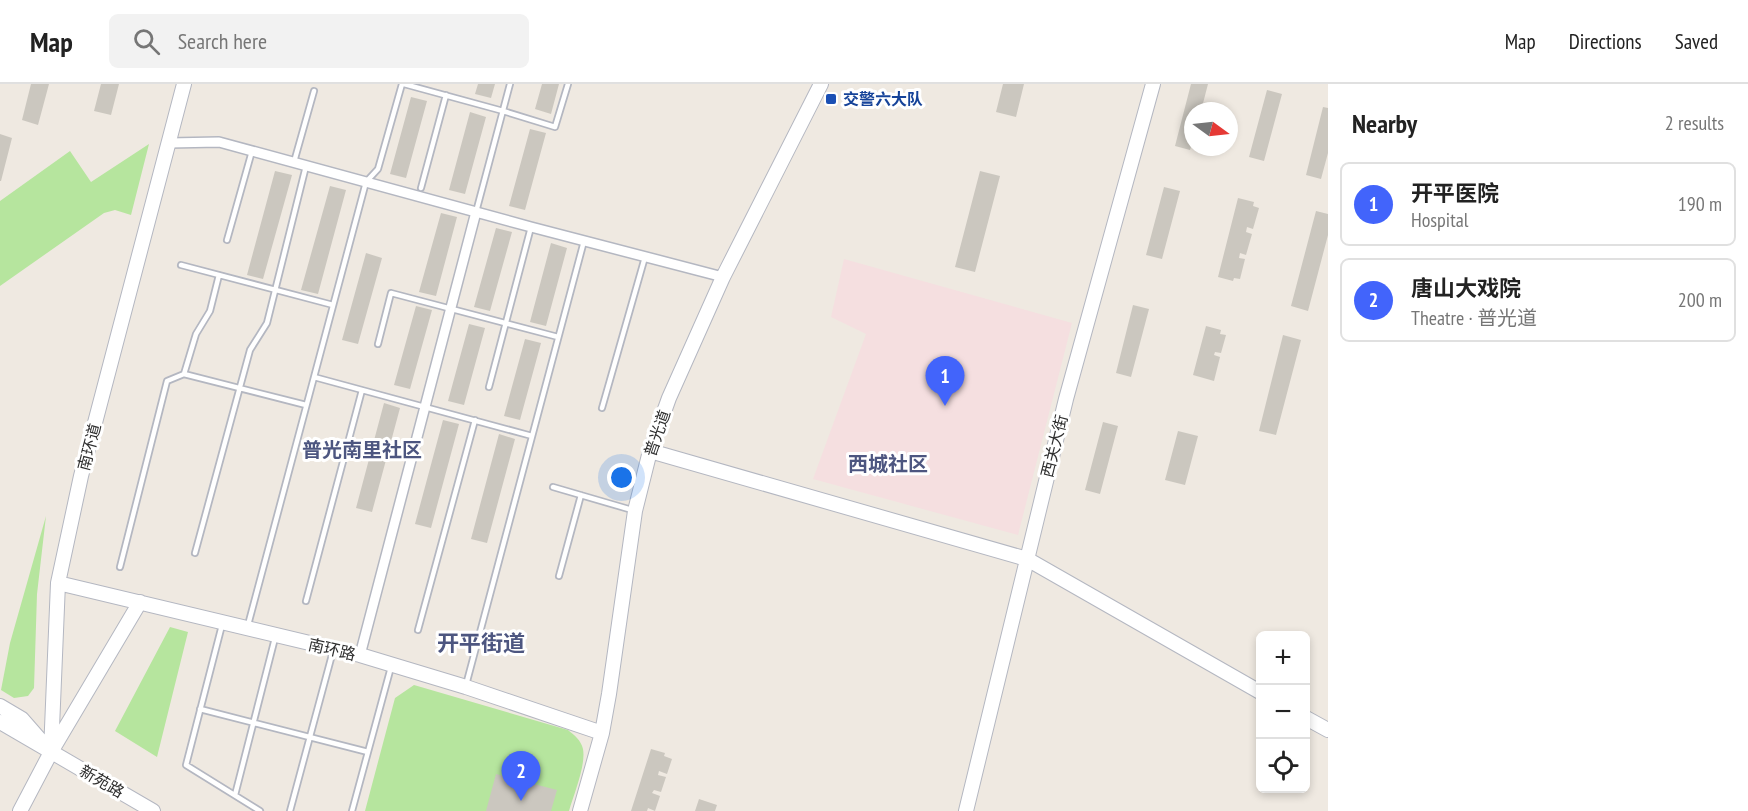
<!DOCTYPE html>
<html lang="en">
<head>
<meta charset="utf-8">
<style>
  :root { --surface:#fff; --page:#f2f2f2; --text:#222; --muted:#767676; --line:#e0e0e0; --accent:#4264fb }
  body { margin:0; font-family:"PT Sans Narrow","Noto Sans SC",sans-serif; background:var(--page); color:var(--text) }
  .controls { position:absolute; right:18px; bottom:18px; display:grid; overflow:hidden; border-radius:9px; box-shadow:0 3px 9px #0003 }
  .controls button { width:54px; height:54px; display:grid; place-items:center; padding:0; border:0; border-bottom:2px solid var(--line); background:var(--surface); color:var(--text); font:30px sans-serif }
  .compass { position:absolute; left:1184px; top:18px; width:54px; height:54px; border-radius:50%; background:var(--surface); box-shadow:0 3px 9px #0003; rotate:105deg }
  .you { position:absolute; left:622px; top:394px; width:21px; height:21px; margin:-15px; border:4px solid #fff; border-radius:50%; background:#1a73e8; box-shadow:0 0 0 9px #1a73e833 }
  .badge { display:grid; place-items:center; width:39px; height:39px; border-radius:50%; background:var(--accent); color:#fff; font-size:20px; font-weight:700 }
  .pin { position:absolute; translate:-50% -50px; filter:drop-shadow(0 2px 3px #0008) }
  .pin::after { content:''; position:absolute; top:32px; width:21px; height:18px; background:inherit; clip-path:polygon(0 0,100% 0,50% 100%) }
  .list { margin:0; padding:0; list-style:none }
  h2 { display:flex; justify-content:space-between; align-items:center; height:78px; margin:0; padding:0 24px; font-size:26px }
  h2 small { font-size:20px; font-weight:400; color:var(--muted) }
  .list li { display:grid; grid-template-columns:39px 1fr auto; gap:18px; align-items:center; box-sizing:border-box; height:84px; margin:0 12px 12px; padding:0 12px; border:2px solid var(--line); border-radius:9px }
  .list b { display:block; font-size:22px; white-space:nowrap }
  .list p { margin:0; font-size:20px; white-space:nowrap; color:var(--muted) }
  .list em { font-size:20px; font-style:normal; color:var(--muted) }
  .icon { flex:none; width:33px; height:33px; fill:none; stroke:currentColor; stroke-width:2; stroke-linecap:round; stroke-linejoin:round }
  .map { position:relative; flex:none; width:1328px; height:727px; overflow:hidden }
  header { display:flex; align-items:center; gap:36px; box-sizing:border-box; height:84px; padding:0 30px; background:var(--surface); border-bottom:2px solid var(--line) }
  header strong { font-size:28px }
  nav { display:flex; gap:33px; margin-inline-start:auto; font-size:21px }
  .search { width:420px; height:54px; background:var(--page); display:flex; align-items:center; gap:15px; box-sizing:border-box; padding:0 21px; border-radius:9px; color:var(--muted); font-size:22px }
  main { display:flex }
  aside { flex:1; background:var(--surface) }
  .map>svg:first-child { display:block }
  .medical { fill:#f5dfe0 }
  .green { fill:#b6e59e }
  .building { fill:#cbc7bf }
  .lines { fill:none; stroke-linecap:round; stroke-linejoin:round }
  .lane-casing { stroke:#b4b7c1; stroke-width:8 }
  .street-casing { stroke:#b4b7c1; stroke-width:12 }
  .secondary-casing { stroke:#b4b7c1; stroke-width:16 }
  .lane { stroke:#fff; stroke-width:4.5 }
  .street { stroke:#fff; stroke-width:9 }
  .secondary { stroke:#fff; stroke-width:14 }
  .transit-dot { fill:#1a4fb4; stroke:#fff; stroke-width:2 }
  .labels { text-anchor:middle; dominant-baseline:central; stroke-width:6; stroke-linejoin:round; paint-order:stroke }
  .transit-label { font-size:16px; font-weight:bold; fill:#164399; stroke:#fff; text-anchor:start }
  .street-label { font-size:16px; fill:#2e2e2e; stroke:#fff }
  .quarter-label { font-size:20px; font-weight:bold; fill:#4d5680; stroke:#fff }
  .district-label { font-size:22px; font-weight:bold; fill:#4d5680; stroke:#fff }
</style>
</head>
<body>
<header>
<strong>Map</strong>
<div class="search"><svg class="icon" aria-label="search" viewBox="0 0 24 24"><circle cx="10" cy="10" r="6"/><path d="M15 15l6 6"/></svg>Search here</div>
<nav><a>Map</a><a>Directions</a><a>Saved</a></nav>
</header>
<main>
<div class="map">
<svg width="1328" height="727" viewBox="0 0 1328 727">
  <rect width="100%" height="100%" fill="#efe9e1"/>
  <path class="medical" d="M844,175L1072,239L1018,451L813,395L866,250L831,233Z"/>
  <path class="green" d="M149,60L131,131L115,126L104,129L0,202V117L70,67L91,98Z
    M46,432L37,510L34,604L28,612L14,614L1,606L10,559Z
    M170,543L188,548L157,673L115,647Z
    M414,601L568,646C574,651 581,656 583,665C586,681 574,710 569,727H365L395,614Z"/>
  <path class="building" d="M31,0H49L38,41L22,36Z
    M101,0H119L111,31L94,27Z
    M478,0H495L491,14L475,10Z
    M542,0H559L551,30L535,25Z
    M1003,0H1024L1016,33L996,28Z
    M1191,0H1208L1201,27H1193V56L1190,66L1175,62Z
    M1267,6L1282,10L1264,77L1249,73Z
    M411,13L427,17L406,94L390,90Z
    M1323,23L1328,24V69L1321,95L1306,91Z
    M470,28L486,33L465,110L449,106Z
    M530,45L546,49L525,126L509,122Z
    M0,50L12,54L1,97H0Z
    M275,87L292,91L263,195L247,191Z
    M980,87L1000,92L975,188L955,183Z
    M330,102L346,106L318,210L301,206Z
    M1164,103L1180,107L1162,175L1146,171Z
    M1238,114L1254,118L1253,122L1259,124L1253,145L1247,143L1246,148L1252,150L1246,171L1240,169L1239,174L1245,175L1240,195L1234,194L1233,197L1218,193Z
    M1316,127L1328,130V151L1308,227L1291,222Z
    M441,129L457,133L436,212L419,208Z
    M496,144L512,148L490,227L474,223Z
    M551,159L567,164L546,242L530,238Z
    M366,169L382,174L358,260L342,256Z
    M1133,221L1149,225L1131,293L1116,289Z
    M416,222L432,226L410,305L394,301Z
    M469,240L485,244L464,321L448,317Z
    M1206,242L1221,246L1220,250L1226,251L1221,269L1215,268L1214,271L1220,273L1214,297L1193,291Z
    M1283,251L1301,256L1276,351L1259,347Z
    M525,255L541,259L520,336L504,332Z
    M384,319L400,324L372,428L356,424Z
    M443,336L459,340L431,444L415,440Z
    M1103,338L1118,342L1100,410L1085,406Z
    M1178,347L1198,352L1185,401L1165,396Z
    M499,350L515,355L487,459L471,455Z
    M651,665L665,669L664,672L672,675L667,690L659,687L658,691L666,693L661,708L654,706L652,709L660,712L655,727L648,724L647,727H631Z
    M496,690L557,706L551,727H486Z
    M699,715L717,721L715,727H695Z"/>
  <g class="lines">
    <g class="lane-casing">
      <path id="lane" d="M404,0L503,27L555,43L568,0
        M294,78L314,7
        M421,104L446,11
        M476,128L510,0
        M227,156L252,67
        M181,181L333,221
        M378,260L391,209L558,253
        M184,290L306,321
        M314,293L532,352
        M489,303L531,143
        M602,324L645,173
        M553,403L632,426
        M195,469L250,266L267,239L306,82
        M120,483L167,297L184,290L196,250L210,227L219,191
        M559,492L581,411
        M306,517L362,306
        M222,541L186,681L260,727
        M248,541L366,98L378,85L402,0
        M418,546L475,336
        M466,601L584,157
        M200,625L368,668
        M235,711L275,554
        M290,727L333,567
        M352,727L391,583"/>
    </g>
    <g class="street-casing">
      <path id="street" d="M169,59L219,58L531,143L723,193
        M360,571L476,128"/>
    </g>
    <g class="secondary-casing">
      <path id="secondary" d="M650,367L1027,475L1260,608
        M58,499L360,571L466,603L602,649
        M0,622L22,635L43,659
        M1306,634L1328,646
        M0,638L153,727
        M51,668L58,499L81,392L184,0
        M20,727L51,668L140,518
        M580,727L602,649L609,610L635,427L650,367L669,314L723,193L821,0
        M966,727L1066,315L1153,0"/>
    </g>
    <use href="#lane" class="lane"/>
    <use href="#street" class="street"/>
    <use href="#secondary" class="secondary"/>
  </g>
  <rect class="transit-dot" x="825" y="9" width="12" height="12" rx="3"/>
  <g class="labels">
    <g class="transit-label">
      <text x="843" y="15">交警六大队</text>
    </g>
    <g class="street-label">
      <text transform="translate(657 349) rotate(-71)">普光道</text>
      <text transform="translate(1054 362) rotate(-76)">西关大街</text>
      <text transform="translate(89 363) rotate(-75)">南环道</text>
      <text transform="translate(332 565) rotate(13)">南环路</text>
      <text transform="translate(102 697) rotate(30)">新苑路</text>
    </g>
    <g class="quarter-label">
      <text x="362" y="366">普光南里社区</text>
      <text x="888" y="380">西城社区</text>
    </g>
    <g class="district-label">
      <text x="481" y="559">开平街道</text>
    </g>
  </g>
</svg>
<div class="controls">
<button>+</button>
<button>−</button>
<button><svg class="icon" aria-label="locate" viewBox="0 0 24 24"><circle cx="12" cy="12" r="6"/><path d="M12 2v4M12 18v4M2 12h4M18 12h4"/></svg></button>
</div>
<svg class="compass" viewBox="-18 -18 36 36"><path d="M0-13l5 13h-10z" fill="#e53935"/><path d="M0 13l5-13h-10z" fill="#767676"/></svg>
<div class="you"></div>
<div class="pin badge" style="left:945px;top:322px">1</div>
<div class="pin badge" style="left:521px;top:717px">2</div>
</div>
<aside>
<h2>Nearby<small>2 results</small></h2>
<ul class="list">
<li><span class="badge">1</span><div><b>开平医院</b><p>Hospital</p></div><em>190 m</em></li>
<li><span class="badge">2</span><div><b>唐山大戏院</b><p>Theatre · 普光道</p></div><em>200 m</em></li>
</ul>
</aside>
</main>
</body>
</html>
